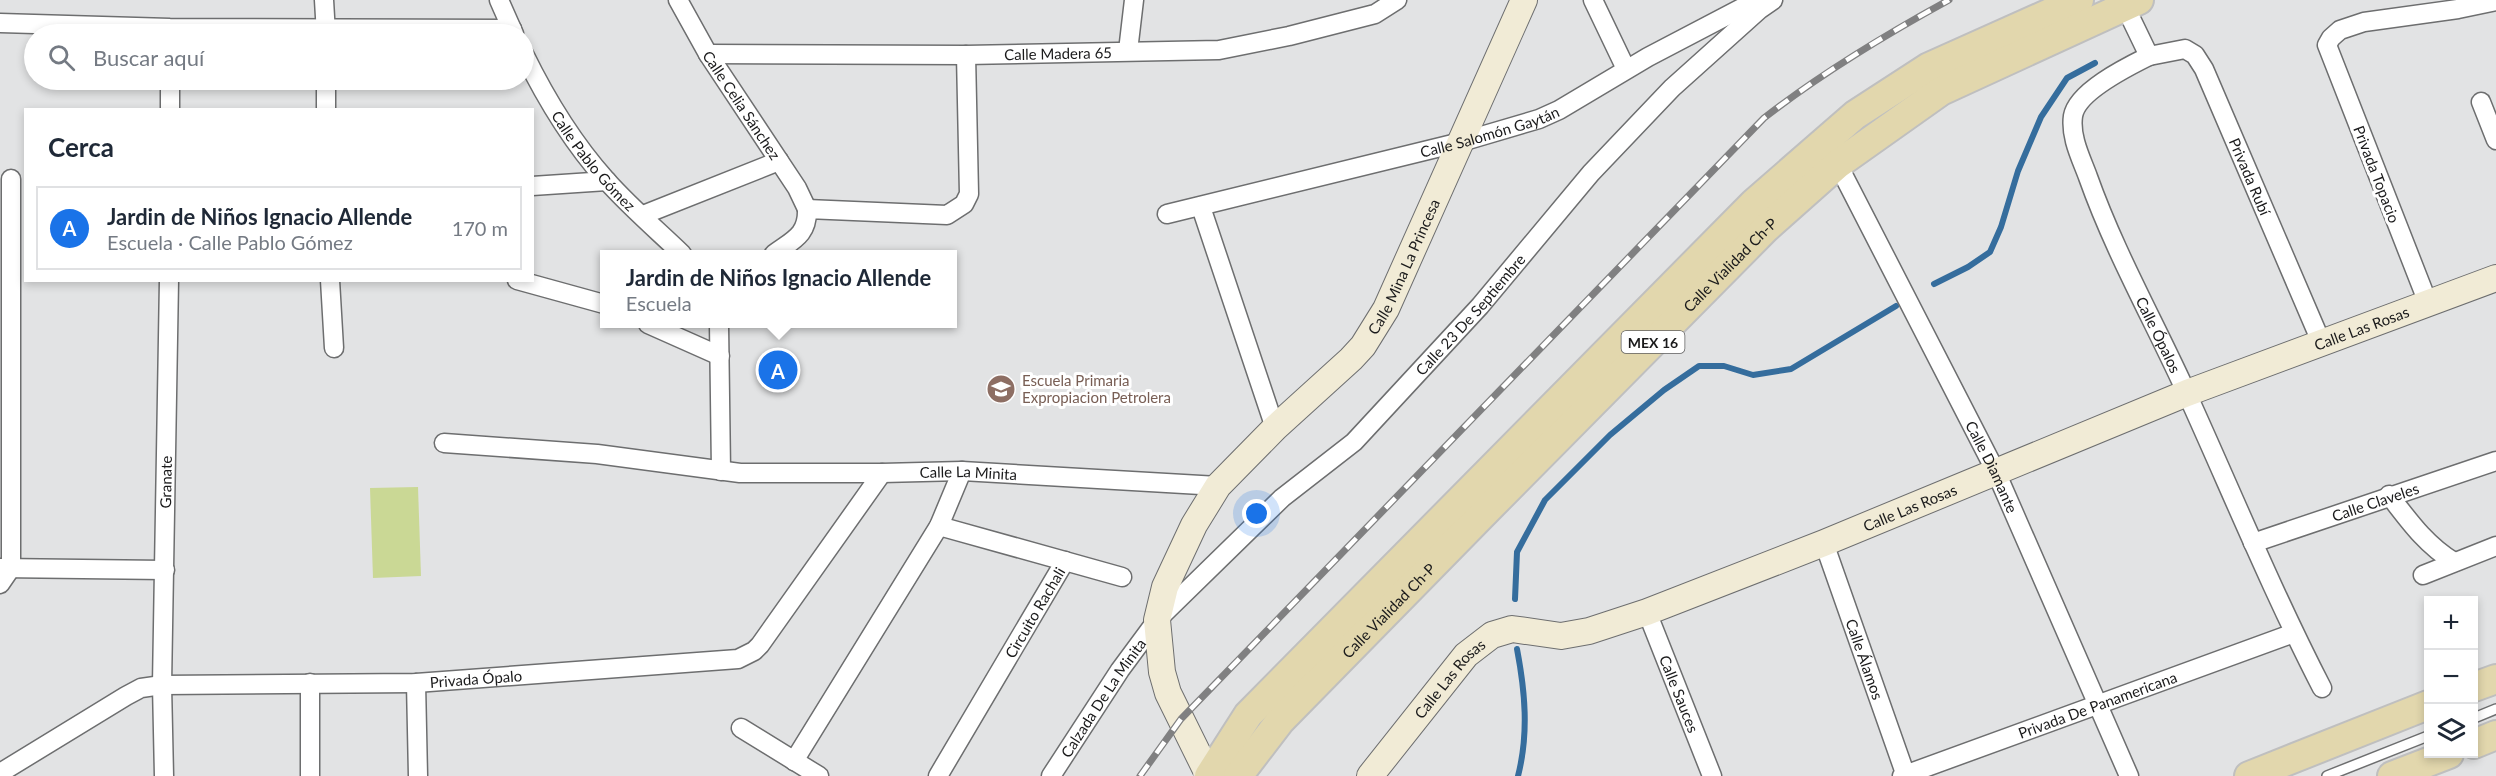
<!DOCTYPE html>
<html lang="es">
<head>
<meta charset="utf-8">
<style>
  :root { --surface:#fff; --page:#f2f2f3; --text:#1f2937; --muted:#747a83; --line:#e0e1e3; --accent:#1a73e8 }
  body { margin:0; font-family:Lato,sans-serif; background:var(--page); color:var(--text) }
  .controls { position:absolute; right:18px; bottom:18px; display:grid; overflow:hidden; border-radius:0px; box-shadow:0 3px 9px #0003 }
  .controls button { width:54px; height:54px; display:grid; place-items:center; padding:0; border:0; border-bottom:2px solid var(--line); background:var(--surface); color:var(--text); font:30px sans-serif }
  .you { position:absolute; left:1257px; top:514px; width:21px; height:21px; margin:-15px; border:4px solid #fff; border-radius:50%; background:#1a73e8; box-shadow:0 0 0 9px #1a73e833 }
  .badge { display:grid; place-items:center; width:39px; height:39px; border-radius:50%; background:var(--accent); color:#fff; font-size:20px; font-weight:700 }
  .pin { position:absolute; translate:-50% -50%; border:3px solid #fff; box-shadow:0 2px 6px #0006 }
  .popup { position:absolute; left:600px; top:250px; width:357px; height:78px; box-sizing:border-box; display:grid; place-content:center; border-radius:0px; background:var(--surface); filter:drop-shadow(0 2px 4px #0005); font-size:20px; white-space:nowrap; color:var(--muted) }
  .popup b { font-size:22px; color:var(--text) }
  .popup::after { content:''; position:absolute; left:50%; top:100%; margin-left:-12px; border:12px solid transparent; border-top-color:var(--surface) }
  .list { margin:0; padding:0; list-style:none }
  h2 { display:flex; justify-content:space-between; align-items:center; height:78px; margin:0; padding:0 24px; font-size:26px }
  h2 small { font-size:20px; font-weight:400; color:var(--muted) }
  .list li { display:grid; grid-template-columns:39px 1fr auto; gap:18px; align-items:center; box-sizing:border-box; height:84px; margin:0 12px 12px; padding:0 12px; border:2px solid var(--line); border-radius:0px }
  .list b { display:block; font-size:22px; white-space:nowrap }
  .list p { margin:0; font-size:20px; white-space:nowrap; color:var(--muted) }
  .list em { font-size:20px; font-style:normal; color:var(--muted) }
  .icon { flex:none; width:33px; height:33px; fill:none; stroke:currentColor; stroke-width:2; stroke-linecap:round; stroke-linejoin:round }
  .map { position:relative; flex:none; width:2496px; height:776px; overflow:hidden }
  .search { position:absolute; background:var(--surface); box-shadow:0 3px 9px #0003; left:24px; top:24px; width:510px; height:66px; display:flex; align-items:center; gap:15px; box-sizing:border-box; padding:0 21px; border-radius:33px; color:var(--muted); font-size:22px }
  .panel { position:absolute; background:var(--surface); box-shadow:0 3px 9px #0003; left:24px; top:108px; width:510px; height:174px; border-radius:0px }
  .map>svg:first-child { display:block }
  .green { fill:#cad895 }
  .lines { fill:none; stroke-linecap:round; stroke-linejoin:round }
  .stream { stroke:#356d9d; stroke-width:6 }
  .lane-casing { stroke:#6d6e6f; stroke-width:12 }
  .street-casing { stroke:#6d6e6f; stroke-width:21 }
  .secondary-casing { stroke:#6d6e6f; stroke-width:28 }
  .primary-casing { stroke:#bfbfbf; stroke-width:32 }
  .lane { stroke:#fff; stroke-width:9 }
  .street { stroke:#fff; stroke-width:18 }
  .secondary { stroke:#f1ebd6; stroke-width:26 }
  .primary { stroke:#e2d7ad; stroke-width:28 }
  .rail-casing { stroke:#808081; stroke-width:7 }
  .rail { stroke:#fff; stroke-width:4.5; stroke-dasharray:14; stroke-linecap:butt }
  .labels { text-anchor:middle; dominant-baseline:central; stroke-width:6; stroke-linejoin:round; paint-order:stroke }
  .shield { fill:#fff; stroke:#5f5f5f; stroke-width:1.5 }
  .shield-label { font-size:14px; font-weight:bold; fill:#1a1a1b }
  .street-label { font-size:15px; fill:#1a1a1b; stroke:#fff }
  .education-label { font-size:15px; fill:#785e54; stroke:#fff; text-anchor:start }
</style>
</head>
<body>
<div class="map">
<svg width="2496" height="776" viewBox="0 0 2496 776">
  <rect width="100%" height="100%" fill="#e2e3e4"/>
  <path class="green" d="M418,487L421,576L373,578L370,488Z"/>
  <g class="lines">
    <path class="stream" d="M1934,284L1968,267L1990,252L2001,227L2018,171L2041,117L2067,78L2095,63
      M1515,599L1517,552L1545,500L1610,435L1664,390L1699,366H1724L1753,375L1791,369L1896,306
      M1517,649C1525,691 1529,733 1518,776"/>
    <g class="lane-casing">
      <path id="lane" d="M2474,718L2496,709
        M2327,776L2428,736"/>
    </g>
    <g class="street-casing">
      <g id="street">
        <path d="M324,0L326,34"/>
        <path d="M499,0L514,34"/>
        <path id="s1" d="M678,0L708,54L797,188L807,209"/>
        <path d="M1593,0L1626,69"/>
        <path id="s2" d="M2122,0L2149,56C2129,66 2077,91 2073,116C2070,137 2081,158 2088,177C2115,253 2155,323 2188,396C2232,493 2273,593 2322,688"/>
        <path d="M0,23L170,28L512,29"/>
        <path d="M1128,51L1134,0"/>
        <path id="s3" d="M524,54C546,99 572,142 606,180C629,206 657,230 682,254"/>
        <path id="s4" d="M708,54L966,55L1219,50L1289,36L1375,14L1397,0"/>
        <path id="s5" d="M2149,56L2185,49L2195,55L2204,69L2322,344"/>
        <path d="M326,80V110"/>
        <path d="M2481,102L2496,140"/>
        <path d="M170,110V80"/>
        <path id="s6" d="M1833,155L1996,472L2129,776"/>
        <path d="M532,186L607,181"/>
        <path d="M1201,207L1275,428"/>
        <path id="s7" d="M1167,214L1461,142L1539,119L1559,110L1648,57L1755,1"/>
        <path d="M643,215L779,161"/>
        <path d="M774,254C793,240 808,235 807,209L947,215L964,204L969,194L966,55"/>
        <path d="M330,280L334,348"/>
        <path d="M517,280L604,304"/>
        <path d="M2428,303L2327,45L2331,38L2340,30L2364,22L2458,9L2496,1"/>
        <path d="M648,324L720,356"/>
        <path d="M719,324L721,471"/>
        <path id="s8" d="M444,443L597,454L740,473H882L962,471L1218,486"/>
        <path d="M2389,495C2409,521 2426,545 2454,562"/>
        <path d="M939,526L1122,577"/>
        <path id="s9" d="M1824,543L1906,776"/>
        <path id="s10" d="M2253,543L2496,461"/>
        <path d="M0,568L165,570"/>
        <path d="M2423,575L2496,546"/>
        <path d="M0,584L11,568V179"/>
        <path id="s11" d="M1647,612L1712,776"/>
        <path d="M416,683L418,776"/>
        <path d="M741,728L819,776"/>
        <path d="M794,761L939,526L962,471"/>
        <path id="s12" d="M0,773L126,696L141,688L162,685L416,683L738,659L754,651L760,645L882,473"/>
        <path id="s13" d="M164,776L162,685L169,280"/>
        <path d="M310,776V683"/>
        <path id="s14" d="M938,776L1065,561"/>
        <path id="s15" d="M1051,776L1120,670L1157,620L1282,498L1354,442L1480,306L1591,173L1672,88L1760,9L1773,0"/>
        <path id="s16" d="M1902,776L2294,633"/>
      </g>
    </g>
    <g class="secondary-casing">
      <g id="secondary">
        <path id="s17" d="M1209,776L1168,693L1162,672L1157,620L1165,587L1194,525L1218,486L1275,428L1351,359L1363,346L1386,309L1524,0"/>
        <path id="s18" d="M1370,776L1466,655L1492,635L1512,629L1561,636L1589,631L1647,612L1824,543L2187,393L2496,278"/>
      </g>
    </g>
    <g class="primary-casing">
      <g id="primary">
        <path d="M2474,687L2496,679"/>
        <path d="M2474,744L2496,735"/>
        <path d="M1209,776L1248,715L1754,203L1855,115L1929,67L2079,0"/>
        <path id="s19" d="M1238,776L1280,721L1479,518L1766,228L1838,164L1941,91L2139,0"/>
        <path d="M2249,776L2428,705"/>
        <path d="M2392,776L2449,754"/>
      </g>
    </g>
    <use href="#lane" class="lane"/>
    <use href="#street" class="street"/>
    <use href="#secondary" class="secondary"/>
    <use href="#primary" class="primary"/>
    <g class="rail-casing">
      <path id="rail" d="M1140,776L1181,719L1764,118C1822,73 1885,35 1949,0"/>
    </g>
    <use href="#rail" class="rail"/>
  </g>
  <defs>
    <g id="school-disc" transform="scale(1.5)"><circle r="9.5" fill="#8d6e63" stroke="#fff"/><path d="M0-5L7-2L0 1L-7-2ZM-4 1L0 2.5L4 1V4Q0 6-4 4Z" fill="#fff"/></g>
  </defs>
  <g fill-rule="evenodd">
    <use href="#school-disc" x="1001" y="389"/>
  </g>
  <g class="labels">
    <rect class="shield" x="1621.5" y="331" width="63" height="22" rx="4.5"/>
    <g class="shield-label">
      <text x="1653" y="342">MEX 16</text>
    </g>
    <g class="street-label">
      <text stroke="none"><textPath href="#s4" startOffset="350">Calle Madera 65</textPath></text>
      <text stroke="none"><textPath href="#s1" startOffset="123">Calle Celia Sánchez</textPath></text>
      <text stroke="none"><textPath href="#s7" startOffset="333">Calle Salomón Gaytán</textPath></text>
      <text stroke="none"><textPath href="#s3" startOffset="128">Calle Pablo Gómez</textPath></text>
      <text transform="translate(2377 174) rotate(69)">Privada Topacio</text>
      <text stroke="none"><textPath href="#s5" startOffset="182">Privada Rubí</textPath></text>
      <text stroke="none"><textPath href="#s17" startOffset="606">Calle Mina La Princesa</textPath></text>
      <text stroke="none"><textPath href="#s19" startOffset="710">Calle Vialidad Ch-P</textPath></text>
      <text stroke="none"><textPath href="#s15" startOffset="627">Calle 23 De Septiembre</textPath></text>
      <text stroke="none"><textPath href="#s18" startOffset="1116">Calle Las Rosas</textPath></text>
      <text stroke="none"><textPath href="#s2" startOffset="398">Calle Ópalos</textPath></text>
      <text stroke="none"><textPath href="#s6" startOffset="350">Calle Diamante</textPath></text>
      <text stroke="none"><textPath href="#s8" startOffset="526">Calle La Minita</textPath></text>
      <text stroke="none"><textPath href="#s13" startOffset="294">Granate</textPath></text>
      <text stroke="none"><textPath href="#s10" startOffset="129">Calle Claveles</textPath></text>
      <text stroke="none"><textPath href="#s18" startOffset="630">Calle Las Rosas</textPath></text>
      <text stroke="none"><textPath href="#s19" startOffset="224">Calle Vialidad Ch-P</textPath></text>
      <text stroke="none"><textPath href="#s14" startOffset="190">Circuito Rachali</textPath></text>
      <text stroke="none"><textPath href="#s9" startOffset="123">Calle Álamos</textPath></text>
      <text stroke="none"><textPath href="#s12" startOffset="500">Privada Ópalo</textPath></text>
      <text stroke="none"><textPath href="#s18" startOffset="126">Calle Las Rosas</textPath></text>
      <text stroke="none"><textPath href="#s11" startOffset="88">Calle Sauces</textPath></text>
      <text stroke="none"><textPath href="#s15" startOffset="94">Calzada De La Minita</textPath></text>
      <text stroke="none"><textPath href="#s16" startOffset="208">Privada De Panamericana</textPath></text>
    </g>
    <g class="education-label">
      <text x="1022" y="380">Escuela Primaria<tspan x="1022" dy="17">Expropiacion Petrolera</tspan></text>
    </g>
  </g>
</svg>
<div class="controls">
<button>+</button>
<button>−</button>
<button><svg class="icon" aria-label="layers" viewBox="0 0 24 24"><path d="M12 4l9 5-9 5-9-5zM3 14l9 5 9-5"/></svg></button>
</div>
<div class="you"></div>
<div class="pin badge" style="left:778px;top:370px">A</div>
<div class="popup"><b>Jardin de Niños Ignacio Allende</b>Escuela</div>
<div class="search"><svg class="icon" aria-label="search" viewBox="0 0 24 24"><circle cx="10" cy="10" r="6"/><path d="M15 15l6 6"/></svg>Buscar aquí</div>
<section class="panel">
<h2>Cerca<small></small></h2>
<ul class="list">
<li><span class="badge">A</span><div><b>Jardin de Niños Ignacio Allende</b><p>Escuela · Calle Pablo Gómez</p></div><em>170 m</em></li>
</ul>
</section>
</div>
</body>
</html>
